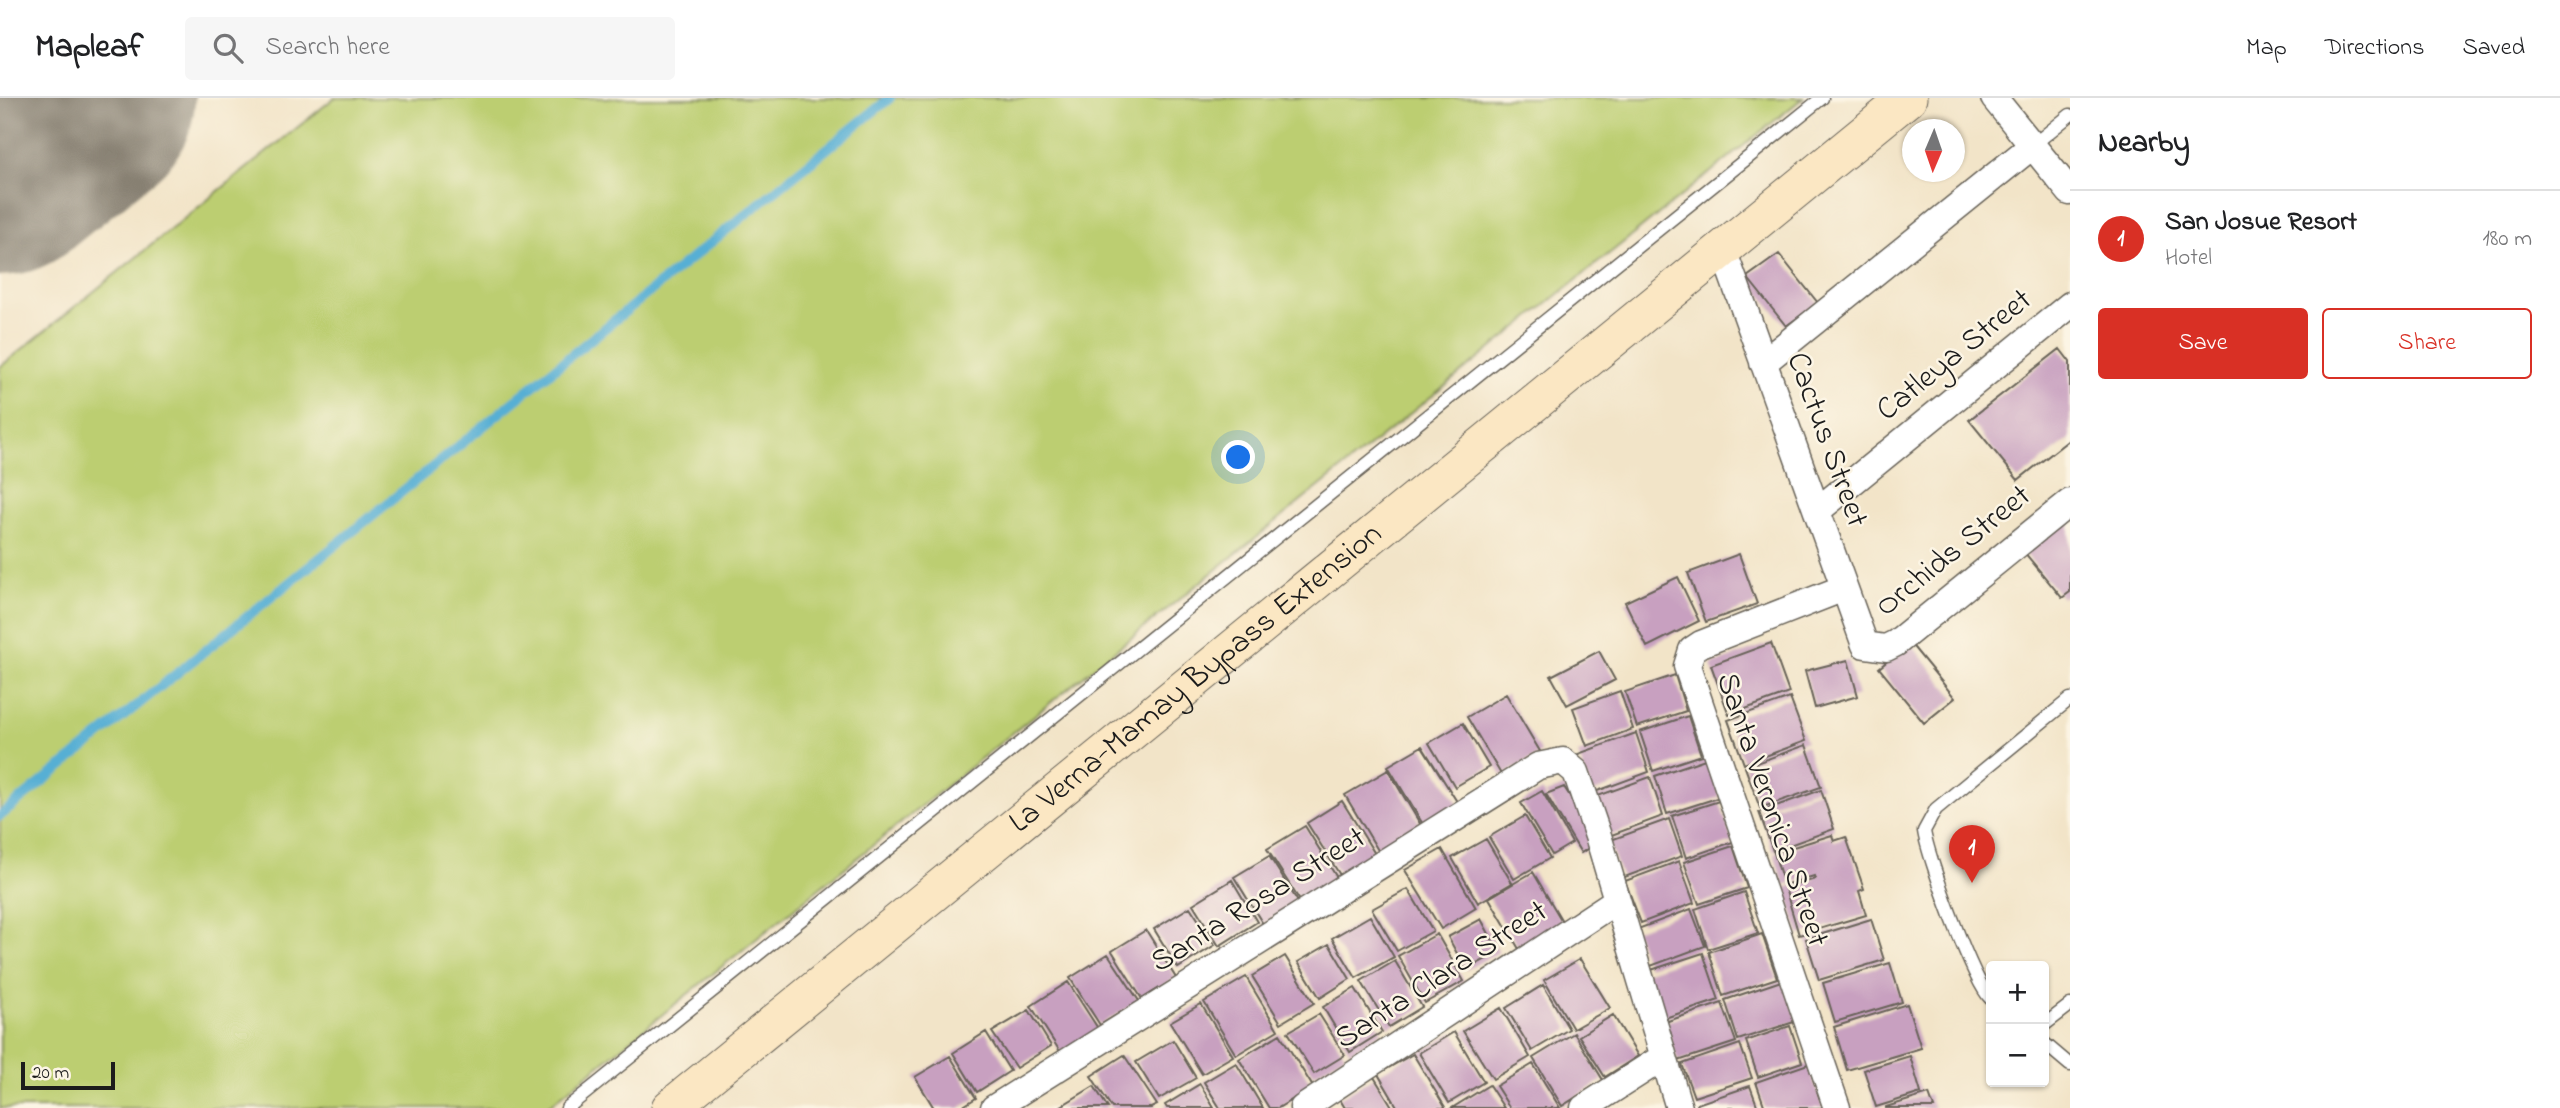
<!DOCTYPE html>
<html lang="en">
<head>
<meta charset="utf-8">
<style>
  :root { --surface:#fff; --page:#f6f6f6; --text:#202124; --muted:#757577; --line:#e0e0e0; --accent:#d93025 }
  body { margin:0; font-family:"Indie Flower",sans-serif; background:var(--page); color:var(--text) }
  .controls { position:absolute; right:21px; bottom:21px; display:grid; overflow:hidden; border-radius:7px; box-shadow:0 2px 5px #0004 }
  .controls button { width:63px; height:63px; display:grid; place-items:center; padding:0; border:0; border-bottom:2px solid var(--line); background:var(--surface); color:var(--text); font:35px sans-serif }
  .compass { position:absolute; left:1902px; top:21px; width:63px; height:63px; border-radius:50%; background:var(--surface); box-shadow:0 2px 5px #0004; rotate:182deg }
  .scale { position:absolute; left:21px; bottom:18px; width:94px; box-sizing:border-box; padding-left:7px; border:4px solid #1c1c1c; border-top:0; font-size:19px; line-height:24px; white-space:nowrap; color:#1c1c1c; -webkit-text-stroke:5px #fcf5e5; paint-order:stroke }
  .you { position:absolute; left:1239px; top:360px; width:24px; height:24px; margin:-18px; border:5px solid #fff; border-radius:50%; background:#1a73e8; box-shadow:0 0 0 10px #1a73e833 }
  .badge { display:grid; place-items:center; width:46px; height:46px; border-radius:50%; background:var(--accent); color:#fff; font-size:23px; font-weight:700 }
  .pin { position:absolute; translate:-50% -58px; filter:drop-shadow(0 2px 4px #0008) }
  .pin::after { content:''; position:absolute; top:37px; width:24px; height:21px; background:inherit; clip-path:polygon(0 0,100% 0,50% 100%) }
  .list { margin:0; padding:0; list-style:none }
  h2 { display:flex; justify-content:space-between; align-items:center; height:91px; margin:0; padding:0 28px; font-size:30px }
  h2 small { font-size:23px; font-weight:400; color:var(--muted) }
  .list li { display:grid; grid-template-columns:46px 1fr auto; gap:21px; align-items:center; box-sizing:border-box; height:98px; padding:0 28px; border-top:2px solid var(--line) }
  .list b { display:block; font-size:26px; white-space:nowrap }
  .list p { margin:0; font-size:23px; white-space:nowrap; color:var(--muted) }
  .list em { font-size:23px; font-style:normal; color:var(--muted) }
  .actions { display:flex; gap:14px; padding:21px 28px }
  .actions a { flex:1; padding:16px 0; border:2px solid var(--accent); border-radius:7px; text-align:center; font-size:24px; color:var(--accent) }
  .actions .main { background:var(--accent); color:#fff }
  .icon { flex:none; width:38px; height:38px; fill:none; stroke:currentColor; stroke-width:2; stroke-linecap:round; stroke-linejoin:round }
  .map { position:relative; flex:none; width:2070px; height:1010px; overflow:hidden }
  header { display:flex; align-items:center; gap:42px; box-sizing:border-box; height:98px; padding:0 35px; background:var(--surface); border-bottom:2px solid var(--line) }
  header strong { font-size:33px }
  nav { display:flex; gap:38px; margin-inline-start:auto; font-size:24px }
  .search { width:490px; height:63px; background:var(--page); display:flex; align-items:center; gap:18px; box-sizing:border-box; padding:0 24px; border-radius:7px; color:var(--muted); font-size:26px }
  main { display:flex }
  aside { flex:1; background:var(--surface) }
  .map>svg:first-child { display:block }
  .green { fill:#bcce71; stroke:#6c7546; stroke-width:2 }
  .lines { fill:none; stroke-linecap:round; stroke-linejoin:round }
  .stream { stroke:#57afd4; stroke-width:10 }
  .runway { stroke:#878072; stroke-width:212 }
  .building { fill:#c8a0c0 }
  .lane-casing { stroke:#676258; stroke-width:15 }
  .street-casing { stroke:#676258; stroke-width:29 }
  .secondary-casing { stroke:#676258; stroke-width:39 }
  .lane { stroke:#fff; stroke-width:12 }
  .street { stroke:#fff; stroke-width:26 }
  .secondary { stroke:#fbe7c3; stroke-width:37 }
  .labels { text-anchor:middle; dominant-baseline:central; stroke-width:5; stroke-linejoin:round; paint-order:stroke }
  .street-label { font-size:32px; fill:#1c1c1c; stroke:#fcf5e5 }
</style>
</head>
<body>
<header>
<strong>Mapleaf</strong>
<div class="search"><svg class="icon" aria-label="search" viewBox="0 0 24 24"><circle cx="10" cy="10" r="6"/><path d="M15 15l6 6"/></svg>Search here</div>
<nav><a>Map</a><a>Directions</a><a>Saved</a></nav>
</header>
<main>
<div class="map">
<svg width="2070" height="1010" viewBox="0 0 2070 1010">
  <rect width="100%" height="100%" fill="#fcf5e5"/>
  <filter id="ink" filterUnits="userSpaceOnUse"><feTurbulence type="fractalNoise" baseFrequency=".0143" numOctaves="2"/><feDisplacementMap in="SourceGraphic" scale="14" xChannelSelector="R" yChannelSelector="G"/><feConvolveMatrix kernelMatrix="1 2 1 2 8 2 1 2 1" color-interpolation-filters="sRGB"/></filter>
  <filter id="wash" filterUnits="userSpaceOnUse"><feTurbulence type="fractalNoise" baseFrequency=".00686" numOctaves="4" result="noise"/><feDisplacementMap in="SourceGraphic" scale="28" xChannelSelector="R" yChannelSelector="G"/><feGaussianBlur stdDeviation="1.57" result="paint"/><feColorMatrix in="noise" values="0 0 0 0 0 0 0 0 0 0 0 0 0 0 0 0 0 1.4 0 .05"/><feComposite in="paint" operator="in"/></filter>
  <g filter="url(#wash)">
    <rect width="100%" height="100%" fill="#f2e4c8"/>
    <path class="green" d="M334,0H1803L546,1010H0V269Z"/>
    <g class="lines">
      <path class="stream" d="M0,718L890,0"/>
      <path class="runway" d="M0,72L89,0"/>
    </g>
    <g id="blocks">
      <path class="building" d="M1779,156L1818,205L1786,228L1747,179Z
        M2060,251L2070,264V341L2018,382L1969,322Z
        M2070,417V494L2062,500L2024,454Z
        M1739,456L1757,506L1706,524L1688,475Z
        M1678,479L1699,523L1647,549L1625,504Z
        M1771,545L1789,595L1729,617L1711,567Z
        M1910,545L1955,600L1924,625L1879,570Z
        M1599,553L1615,582L1567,607L1551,578Z
        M1848,562L1858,598L1815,610L1805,573Z
        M1675,577L1686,613L1637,629L1625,594Z
        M1620,593L1633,631L1587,648L1573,610Z
        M1506,596L1541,655L1502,678L1467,619Z
        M1790,600L1806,643L1744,666L1728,622Z
        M1688,618L1701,657L1653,673L1640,634Z
        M1463,625L1489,669L1455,689L1429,645Z
        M1636,635L1649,674L1592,695L1578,656Z
        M1806,647L1821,689L1760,710L1745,669Z
        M1422,648L1459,707L1424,728L1388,668Z
        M1708,660L1720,699L1667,716L1655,678Z
        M1388,672L1422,729L1379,754L1345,697Z
        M1650,679L1663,718L1609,738L1595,699Z
        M1564,689L1599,743L1581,755L1546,696Z
        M1821,692L1834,731L1773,753L1759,714Z
        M1542,693L1572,745L1552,757L1521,705Z
        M1342,703L1375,756L1340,777L1307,725Z
        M1719,703L1733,744L1686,760L1672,718Z
        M1525,718L1550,760L1514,781L1489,739Z
        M1669,721L1682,758L1622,780L1608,743Z
        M1305,728L1339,783L1302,806L1267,751Z
        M1832,737L1834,743L1846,739L1864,791L1859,793L1866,817L1799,837L1785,790L1815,781L1814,778L1784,787L1774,755Z
        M1486,741L1512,785L1478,805L1452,760Z
        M1733,748L1747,790L1699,806L1684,764Z
        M1442,751L1476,810L1441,831L1405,772Z
        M1269,758L1298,804L1263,826L1234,779Z
        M1679,763L1694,805L1641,825L1625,783Z
        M1533,774L1563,825L1519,851L1489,800Z
        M1232,782L1257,824L1219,848L1193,806Z
        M1408,791L1433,833L1397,853L1372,811Z
        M1744,794L1758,835L1708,851L1695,811Z
        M1190,809L1215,847L1178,870L1154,831Z
        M1691,811L1705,848L1648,869L1635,832Z
        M1370,818L1394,859L1356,880L1332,840Z
        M1481,821L1499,854L1466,872L1448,839Z
        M1871,821L1884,862L1819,882L1806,841Z
        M1146,832L1176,880L1142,901L1112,853Z
        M1437,836L1464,883L1425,905L1398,858Z
        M1762,836L1777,880L1723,898L1709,854Z
        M1329,846L1350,881L1320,900L1298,864Z
        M1703,855L1719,902L1662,921L1645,874Z
        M1108,856L1139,903L1100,927L1070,880Z
        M1285,858L1314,905L1281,925L1252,878Z
        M1580,861L1610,910L1573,931L1544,882Z
        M1395,863L1422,909L1389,929L1361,883Z
        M1890,865L1902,904L1835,924L1823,885Z
        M1246,879L1278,932L1236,957L1204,904Z
        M1784,882L1797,923L1738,942L1725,902Z
        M1068,884L1099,932L1061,955L1031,908Z
        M1543,887L1569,931L1532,953L1506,910Z
        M1355,890L1382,934L1350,954L1323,909Z
        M1722,905L1736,944L1678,963L1665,924Z
        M1201,906L1233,958L1202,976L1170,924Z
        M1907,906L1921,950L1847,972L1834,929Z
        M1501,910L1530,959L1493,981L1463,933Z
        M1029,912L1051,948L1016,970L992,934Z
        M1319,916L1345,957L1314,976L1288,934Z
        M1613,917L1638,958L1605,979L1579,938Z
        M1790,928L1802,964L1758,979L1746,943Z
        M986,934L1010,973L977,994L953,955Z
        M1454,934L1484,984L1449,1005L1419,955Z
        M1574,935L1603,982L1562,1008L1533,960Z
        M1280,936L1313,989L1278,1010H1269L1239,961Z
        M1173,942L1196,980L1159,1001L1136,964Z
        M1740,946L1752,980L1694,999L1682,966Z
        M1413,956L1445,1009L1443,1010H1398L1378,976Z
        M1124,957L1157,1007L1151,1010H1112L1091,978Z
        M950,958L976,1000L960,1010H934L915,979Z
        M1910,958L1921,995L1876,1009L1864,972Z
        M1236,965L1263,1010H1220L1204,984Z
        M1533,966L1560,1010H1510L1496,988Z
        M1808,966L1823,1010H1765L1756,984Z
        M1374,979L1393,1010H1345L1339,1000Z
        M1200,986L1214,1010H1167L1165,1007Z
        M1489,987L1504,1010H1452Z
        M1094,988L1108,1010H1058Z
        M1750,988L1758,1010H1699L1697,1006Z
        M1929,996L1934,1010H1886V1009Z"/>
    </g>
  </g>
  <g filter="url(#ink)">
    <use href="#blocks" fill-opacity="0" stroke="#676258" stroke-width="2"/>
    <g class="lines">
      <g class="lane-casing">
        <path id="lane" d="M2032,48L2070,17
          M1991,901C1973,884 1928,760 1924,733L1936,711L2070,601
          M2044,927L2070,907
          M2044,945L2070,967
          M567,1010L1822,0"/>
      </g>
      <g class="street-casing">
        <path id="street" d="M1994,0L2070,94
          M1722,149L1865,547L1886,550L1896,545L2070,404
          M1763,265L2032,48
          M1817,413L2070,207
          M994,1010L1538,668L1563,663L1576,674L1599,741L1679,1010
          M1303,1010L1617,802
          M1584,1010L1662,960
          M1837,1010L1687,568L1692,552L1701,546L1844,490"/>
      </g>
      <g class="secondary-casing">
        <g id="secondary">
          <path id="s1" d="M670,1010L1908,0"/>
        </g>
      </g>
      <use href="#lane" class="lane"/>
      <use href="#street" class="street"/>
      <use href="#secondary" class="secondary"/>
    </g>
  </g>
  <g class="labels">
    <g class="street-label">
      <text transform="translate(1955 258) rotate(-39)">Catleya Street</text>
      <text transform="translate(1826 342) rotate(70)">Cactus Street</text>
      <text transform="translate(1954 454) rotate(-39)">Orchids Street</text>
      <text stroke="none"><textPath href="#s1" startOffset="679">La Verna-Mamay Bypass Extension</textPath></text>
      <text transform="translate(1771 712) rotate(71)">Santa Veronica Street</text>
      <text transform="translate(1259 803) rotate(-32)">Santa Rosa Street</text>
      <text transform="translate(1442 878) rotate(-33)">Santa Clara Street</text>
    </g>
  </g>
</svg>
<div class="controls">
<button>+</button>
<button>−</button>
</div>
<svg class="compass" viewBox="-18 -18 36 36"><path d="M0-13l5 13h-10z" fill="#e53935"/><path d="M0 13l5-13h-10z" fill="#757577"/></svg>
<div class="scale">20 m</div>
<div class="you"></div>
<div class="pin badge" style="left:1972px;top:785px">1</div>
</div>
<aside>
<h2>Nearby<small></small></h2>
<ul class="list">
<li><span class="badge">1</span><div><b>San Josue Resort</b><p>Hotel</p></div><em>180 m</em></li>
</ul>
<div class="actions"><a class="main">Save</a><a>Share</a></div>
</aside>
</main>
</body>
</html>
